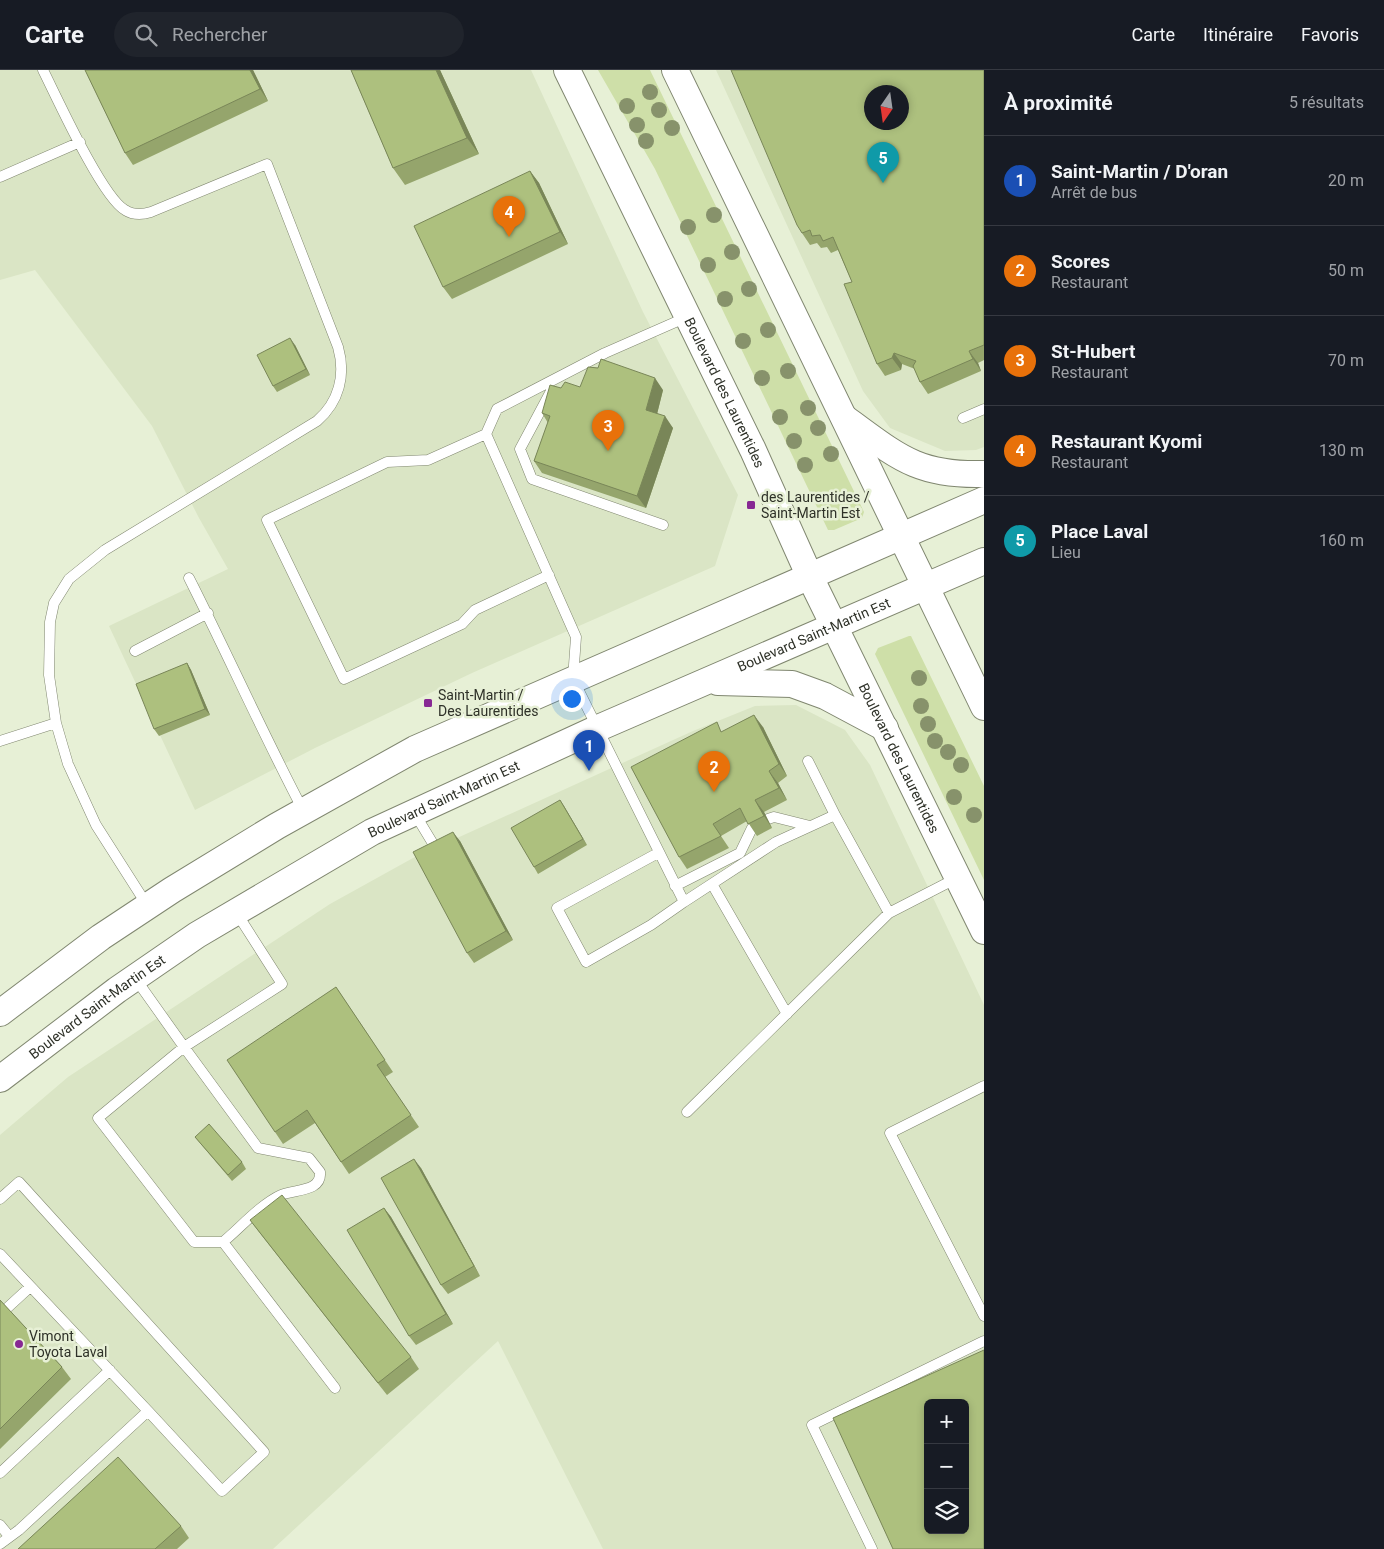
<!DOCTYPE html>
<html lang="fr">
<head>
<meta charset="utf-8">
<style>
  :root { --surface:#171b24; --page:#20242c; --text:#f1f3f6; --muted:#9ea1a6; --line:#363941; --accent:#c198c9 }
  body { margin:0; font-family:Roboto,sans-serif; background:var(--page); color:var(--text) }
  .controls { position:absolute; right:15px; bottom:15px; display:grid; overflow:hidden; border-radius:8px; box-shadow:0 2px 8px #0003 }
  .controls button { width:45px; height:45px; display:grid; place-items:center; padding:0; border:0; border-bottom:1px solid var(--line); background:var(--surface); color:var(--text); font:25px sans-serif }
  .compass { position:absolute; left:864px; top:15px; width:45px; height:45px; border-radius:50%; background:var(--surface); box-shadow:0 2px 8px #0003; rotate:193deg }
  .you { position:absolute; left:571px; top:628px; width:18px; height:18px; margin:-12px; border:4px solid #fff; border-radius:50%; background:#1a73e8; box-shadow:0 0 0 8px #1a73e833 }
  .badge { display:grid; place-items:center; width:32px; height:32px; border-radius:50%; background:var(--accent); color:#fff; font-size:16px; font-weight:700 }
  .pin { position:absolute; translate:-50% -41px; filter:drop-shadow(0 1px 2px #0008) }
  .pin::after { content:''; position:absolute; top:26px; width:18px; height:15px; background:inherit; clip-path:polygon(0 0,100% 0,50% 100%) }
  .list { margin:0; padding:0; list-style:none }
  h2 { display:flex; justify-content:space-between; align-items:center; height:65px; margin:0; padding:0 20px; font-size:21px }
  h2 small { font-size:16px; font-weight:400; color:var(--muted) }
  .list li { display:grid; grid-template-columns:32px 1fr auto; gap:15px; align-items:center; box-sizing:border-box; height:90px; padding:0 20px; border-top:1px solid var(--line) }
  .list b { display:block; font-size:19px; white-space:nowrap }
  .list p { margin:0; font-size:16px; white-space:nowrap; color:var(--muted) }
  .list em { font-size:16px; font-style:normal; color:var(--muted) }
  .icon { flex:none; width:28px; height:28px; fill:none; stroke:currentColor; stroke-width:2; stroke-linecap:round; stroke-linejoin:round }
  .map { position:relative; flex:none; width:984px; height:1479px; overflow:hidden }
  header { display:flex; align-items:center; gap:30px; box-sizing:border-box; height:70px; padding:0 25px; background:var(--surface); border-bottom:1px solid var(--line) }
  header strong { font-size:24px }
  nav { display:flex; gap:28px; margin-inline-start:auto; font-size:18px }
  .search { width:350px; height:45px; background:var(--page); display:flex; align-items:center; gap:12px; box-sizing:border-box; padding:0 18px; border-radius:28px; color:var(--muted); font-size:19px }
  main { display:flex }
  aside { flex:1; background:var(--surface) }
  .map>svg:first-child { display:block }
  .built { fill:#dae5c5; fill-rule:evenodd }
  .green { fill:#cedfa8 }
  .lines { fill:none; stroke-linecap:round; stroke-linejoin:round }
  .service-casing { stroke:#808770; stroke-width:11 }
  .secondary-casing { stroke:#808770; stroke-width:28 }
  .service { stroke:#fff; stroke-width:10 }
  .secondary { stroke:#fff; stroke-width:26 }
  .tree { fill:#87926b }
  .wall { fill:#95a56c }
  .shaded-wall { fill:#798658 }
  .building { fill:#adc07e; stroke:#798658; fill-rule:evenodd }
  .poi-dot { fill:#872893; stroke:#e7f0d6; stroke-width:2 }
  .labels { text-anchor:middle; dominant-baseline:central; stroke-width:5; stroke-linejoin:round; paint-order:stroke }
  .street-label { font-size:14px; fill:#2e3128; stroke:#e7f0d6 }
  .poi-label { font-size:14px; fill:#2e3128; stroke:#e7f0d6; text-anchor:start }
</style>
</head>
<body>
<header>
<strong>Carte</strong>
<div class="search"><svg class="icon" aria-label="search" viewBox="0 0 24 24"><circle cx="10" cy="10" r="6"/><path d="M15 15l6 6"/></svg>Rechercher</div>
<nav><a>Carte</a><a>Itinéraire</a><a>Favoris</a></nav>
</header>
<main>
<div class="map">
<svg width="984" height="1479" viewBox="0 0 984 1479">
  <rect width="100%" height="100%" fill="#e7f0d6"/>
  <path class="built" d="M0,0H531L643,242L738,425L715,496L472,603L315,678L195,740L109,556L228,499L199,448L152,356L35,200L0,210Z
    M716,0H984V377L976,380L945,381L890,358L863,321ZM872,22H902V52H872Z
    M796,635L845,660L870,695L984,935V1479H603L498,1271L273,1479H0V1065L68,1007L330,834L413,788L693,661L755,636ZM928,1333H965V1460H928Z"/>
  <path class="green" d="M598,0H650L864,442L862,448L834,460H828L655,99Z
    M909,566H911L984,716V810L875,584L878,578Z"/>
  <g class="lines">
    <g class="service-casing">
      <path id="service" d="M43,0C57,28 102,127 125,140C133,145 142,145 151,142L267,94L338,277C346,305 339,332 317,351L105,480L69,509L54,533L50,552L49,605L56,653L68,694L96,755L147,835
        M0,107L80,72
        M687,247L605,283L497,339L486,364L576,567L573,609L684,832L776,772L835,745L889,843L957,808
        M551,321L520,379L532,409L663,455
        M963,348L984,339
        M486,364L428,390L387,392L267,450L344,609L462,554L475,540L549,505
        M189,508C228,585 263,664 303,740
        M135,581L208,543
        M0,671L56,653
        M808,691L835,745
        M415,744L438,782
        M768,749L774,747L810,756
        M658,783L557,838L586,892L651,855L684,832
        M712,814L787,944
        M675,816L740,783L752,758
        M135,908L184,977L282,914L236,842
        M984,1016L890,1063L984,1246
        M687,1042L889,843
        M0,1129L19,1112L264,1382L222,1421L148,1341
        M223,1172C241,1157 260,1135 281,1125C295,1119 322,1122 320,1102L309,1088L258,1078L184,977L98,1048L194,1172H223L335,1318
        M0,1184L148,1341L19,1460L0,1474
        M6,1239L30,1217
        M0,1403L110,1300
        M0,1455L9,1466
        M872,1479L812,1355L984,1271"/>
    </g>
    <g class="secondary-casing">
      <g id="secondary">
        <path id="s1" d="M567,0L753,380L810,507L984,861"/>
        <path d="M675,0L984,637"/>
        <path d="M846,349C897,386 917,406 984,404"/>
        <path d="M718,612L792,614L825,626L885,658"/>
        <path d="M0,943L101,867L172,820L277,756L415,679L984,430"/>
        <path id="s2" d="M0,1009L117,920L197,865L372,762L596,659L984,491"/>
      </g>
    </g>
    <use href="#service" class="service"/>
    <use href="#secondary" class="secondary"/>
  </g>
  <g class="tree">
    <circle cx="650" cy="22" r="8"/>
    <circle cx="627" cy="36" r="8"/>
    <circle cx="659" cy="40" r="8"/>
    <circle cx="637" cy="55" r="8"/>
    <circle cx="672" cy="58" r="8"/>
    <circle cx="646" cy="71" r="8"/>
    <circle cx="714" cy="145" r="8"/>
    <circle cx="688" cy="157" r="8"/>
    <circle cx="732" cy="182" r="8"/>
    <circle cx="708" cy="195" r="8"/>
    <circle cx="749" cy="219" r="8"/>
    <circle cx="725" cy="229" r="8"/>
    <circle cx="768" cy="260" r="8"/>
    <circle cx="743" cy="271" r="8"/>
    <circle cx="788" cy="301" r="8"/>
    <circle cx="762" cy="308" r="8"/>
    <circle cx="808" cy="338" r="8"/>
    <circle cx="780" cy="347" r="8"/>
    <circle cx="818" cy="358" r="8"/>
    <circle cx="794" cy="371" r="8"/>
    <circle cx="831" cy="384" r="8"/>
    <circle cx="805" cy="395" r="8"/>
    <circle cx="919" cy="608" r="8"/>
    <circle cx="921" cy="636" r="8"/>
    <circle cx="928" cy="654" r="8"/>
    <circle cx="935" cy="671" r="8"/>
    <circle cx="948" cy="682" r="8"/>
    <circle cx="961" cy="695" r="8"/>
    <circle cx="954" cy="727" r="8"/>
    <circle cx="974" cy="745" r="8"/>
  </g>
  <path class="wall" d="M85,0H253L268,31L133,95L125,83Z
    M351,0H440L479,84L405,115L393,98Z
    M984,0V290L978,293L981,301L928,324L920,312L915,299L902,294L901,300L885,306L877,294L852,212L838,180L831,183L827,177L821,178L817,173L810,175L802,163Z
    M530,101L539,113L568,174L452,229L443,217Z
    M295,275L310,305L277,322L273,316Z
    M561,318L663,320L657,344L673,358L646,438L542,403L534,391L548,353L542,343Z
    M187,593L191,600L210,645L159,666L154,659Z
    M763,657L787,706L778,713L787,730L764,742L772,758L757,766L747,751L721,766L729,778L687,799L679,787L723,661Z
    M560,730L587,775L538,804L534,797Z
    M460,771L513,870L474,893L467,883Z
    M336,917L393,1002L385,1007L419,1057L349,1104L315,1053L283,1074L275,1062Z
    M195,1067L242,1092L246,1099L232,1111L200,1073Z
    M421,1098L480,1206L448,1224L441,1215Z
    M384,1138L391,1147L453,1254L416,1275L409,1266Z
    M250,1150L411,1287L419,1299L387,1325L259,1162Z
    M0,1230L62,1297L71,1309L0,1379Z
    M181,1456L189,1468L177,1479H18Z"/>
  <path class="shaded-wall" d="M250,0H253L268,31L260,19Z
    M436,0H440L479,84L467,68Z
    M530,101L539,113L568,174L560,162Z
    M290,268L295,275L310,305L306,299Z
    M969,281L978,293L981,301L973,289Z
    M894,283L902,294L901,300L892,288Z
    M655,308L663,320L655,352L646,340Z
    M665,346L673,358L646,438L637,426Z
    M187,593L191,600L210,645L205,639Z
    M754,645L763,657L787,706L779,694Z
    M769,701L778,713L787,730L779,718Z
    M560,730L564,736L587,775L583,769Z
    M755,730L764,742L772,758L764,746Z
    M453,762L460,771L513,870L506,861Z
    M414,1089L421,1098L480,1206L474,1196Z
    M384,1138L391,1147L453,1254L446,1244Z"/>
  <path class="building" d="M85,0H250L260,19L125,83Z
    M351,0H436L467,68L393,98Z
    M731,0H984V275L969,281L973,289L920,312L913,296L916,291L894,283L892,288L877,294L844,214L852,212L833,167L823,171L820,165L812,166L810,160L802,163L797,155ZM872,22H902V52H872Z
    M530,101L560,162L443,217L414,156Z
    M290,268L306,299L273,316L257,285Z
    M601,289L655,308L646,340L665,346L637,426L534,391L550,346L542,343L550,315L561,318L565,312L580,317L588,297L598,298Z
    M187,593L205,639L154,659L136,614Z
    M754,645L779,694L769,701L779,718L755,730L764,746L748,754L740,738L713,754L721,766L679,787L631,697L717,652L721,662Z
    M560,730L583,769L534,797L511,758Z
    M453,762L506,861L467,883L413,782Z
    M336,917L385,990L377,995L411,1045L341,1092L307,1040L275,1062L227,990Z
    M209,1054L242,1092L228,1105L195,1067Z
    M414,1089L474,1196L441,1215L381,1108Z
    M282,1125L411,1287L378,1313L250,1150Z
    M384,1138L446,1244L409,1266L347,1160Z
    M0,1230L62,1297L0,1359Z
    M984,1280V1479H893L833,1348ZM928,1333H965V1460H928Z
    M118,1387L181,1456L155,1479H18Z"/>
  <g class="poi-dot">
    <rect x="746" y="430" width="10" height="10" rx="2.5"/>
    <rect x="423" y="628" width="10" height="10" rx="2.5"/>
    <circle cx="19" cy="1274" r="5"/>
  </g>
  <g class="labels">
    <g class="street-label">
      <text stroke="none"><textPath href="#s1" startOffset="359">Boulevard des Laurentides</textPath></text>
      <text stroke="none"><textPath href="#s2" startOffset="931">Boulevard Saint-Martin Est</textPath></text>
      <text stroke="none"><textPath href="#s1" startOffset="764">Boulevard des Laurentides</textPath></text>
      <text stroke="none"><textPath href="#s2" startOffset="526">Boulevard Saint-Martin Est</textPath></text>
      <text stroke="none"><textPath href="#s2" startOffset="121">Boulevard Saint-Martin Est</textPath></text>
    </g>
    <g class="poi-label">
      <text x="761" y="427">des Laurentides /<tspan x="761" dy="16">Saint-Martin Est</tspan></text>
      <text x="438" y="625">Saint-Martin /<tspan x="438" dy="16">Des Laurentides</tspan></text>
      <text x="29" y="1266">Vimont<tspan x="29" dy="16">Toyota Laval</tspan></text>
    </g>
  </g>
</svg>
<div class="controls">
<button>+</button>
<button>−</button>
<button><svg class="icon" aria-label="layers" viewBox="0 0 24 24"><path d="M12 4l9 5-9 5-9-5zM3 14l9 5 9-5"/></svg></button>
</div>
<svg class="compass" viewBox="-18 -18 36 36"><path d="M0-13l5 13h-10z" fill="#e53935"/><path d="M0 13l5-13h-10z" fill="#9ea1a6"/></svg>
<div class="you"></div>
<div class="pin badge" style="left:589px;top:701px;background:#1a4fb4">1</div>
<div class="pin badge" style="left:714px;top:722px;background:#e8710a">2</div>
<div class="pin badge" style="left:608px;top:381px;background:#e8710a">3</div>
<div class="pin badge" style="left:509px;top:167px;background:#e8710a">4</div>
<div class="pin badge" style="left:883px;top:113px;background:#0f9aa8">5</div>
</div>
<aside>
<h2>À proximité<small>5 résultats</small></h2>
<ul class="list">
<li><span class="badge" style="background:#1a4fb4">1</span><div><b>Saint-Martin / D'oran</b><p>Arrêt de bus</p></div><em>20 m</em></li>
<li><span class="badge" style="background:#e8710a">2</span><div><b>Scores</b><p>Restaurant</p></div><em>50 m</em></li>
<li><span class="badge" style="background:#e8710a">3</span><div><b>St-Hubert</b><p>Restaurant</p></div><em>70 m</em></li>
<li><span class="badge" style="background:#e8710a">4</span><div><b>Restaurant Kyomi</b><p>Restaurant</p></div><em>130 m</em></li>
<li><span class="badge" style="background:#0f9aa8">5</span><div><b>Place Laval</b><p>Lieu</p></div><em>160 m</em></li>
</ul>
</aside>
</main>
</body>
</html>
